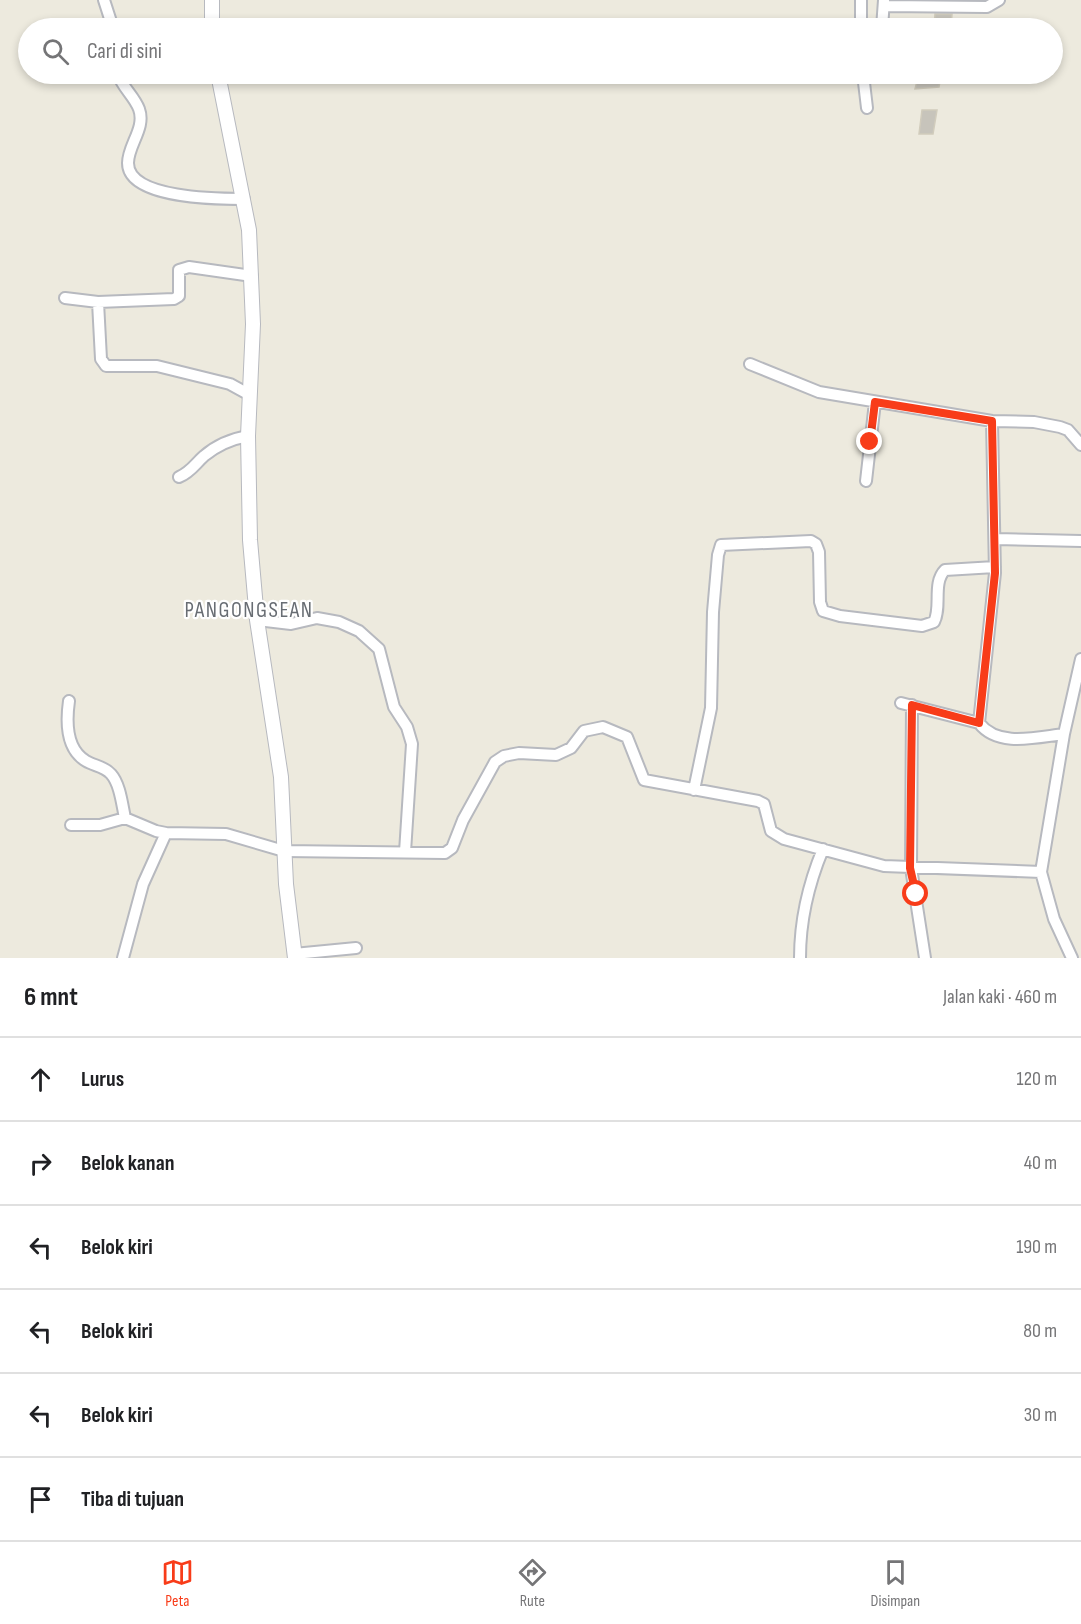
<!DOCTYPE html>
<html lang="id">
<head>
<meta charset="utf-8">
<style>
  :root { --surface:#fff; --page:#f2f2f2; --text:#202124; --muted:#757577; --line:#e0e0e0; --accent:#f83c19 }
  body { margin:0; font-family:"Sofia Sans Condensed",sans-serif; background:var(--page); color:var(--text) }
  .stop { position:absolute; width:18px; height:18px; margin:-14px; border:4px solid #f83c19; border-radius:50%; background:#fff }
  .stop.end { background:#f83c19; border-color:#fff; box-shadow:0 2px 6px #0008 }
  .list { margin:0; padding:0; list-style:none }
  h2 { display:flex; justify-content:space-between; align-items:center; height:78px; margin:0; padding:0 24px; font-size:26px }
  h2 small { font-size:20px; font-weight:400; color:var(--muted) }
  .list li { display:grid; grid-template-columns:39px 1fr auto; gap:18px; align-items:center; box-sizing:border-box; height:84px; padding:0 24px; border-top:2px solid var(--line) }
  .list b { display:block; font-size:22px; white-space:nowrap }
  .list em { font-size:20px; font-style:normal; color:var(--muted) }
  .icon { flex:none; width:33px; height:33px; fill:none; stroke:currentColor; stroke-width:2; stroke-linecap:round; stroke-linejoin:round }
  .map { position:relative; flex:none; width:1081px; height:958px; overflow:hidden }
  .search { position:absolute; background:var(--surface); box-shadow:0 3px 9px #0003; left:18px; right:18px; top:18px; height:66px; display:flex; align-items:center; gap:15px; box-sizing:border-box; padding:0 21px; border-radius:33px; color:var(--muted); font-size:22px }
  .sheet { height:582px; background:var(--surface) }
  nav { display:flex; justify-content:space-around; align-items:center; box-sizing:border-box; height:84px; border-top:2px solid var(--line); background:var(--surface); font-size:16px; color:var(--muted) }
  nav a { display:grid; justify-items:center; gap:3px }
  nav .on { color:var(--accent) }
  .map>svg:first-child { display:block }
  .building { fill:#c7c4bb; stroke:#d1ccbc; stroke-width:1.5 }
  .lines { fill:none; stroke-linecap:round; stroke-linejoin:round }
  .minor-casing { stroke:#b7b9bf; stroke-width:14 }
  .tertiary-casing { stroke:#b7b9bf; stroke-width:16 }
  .minor { stroke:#fff; stroke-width:10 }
  .tertiary { stroke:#fff; stroke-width:14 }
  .route { stroke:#f83c19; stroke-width:8 }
  .labels { text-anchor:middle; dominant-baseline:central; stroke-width:4.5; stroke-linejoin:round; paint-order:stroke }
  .quarter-label { font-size:22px; letter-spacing:1.5px; fill:#686d73; stroke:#fff }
</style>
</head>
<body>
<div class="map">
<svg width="1081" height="958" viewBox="0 0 1081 958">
  <rect width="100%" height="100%" fill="#edeade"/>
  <path class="building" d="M935,14H952L951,28H934Z
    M919,74L941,75L939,87L915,89Z
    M922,110H937L933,134H919Z"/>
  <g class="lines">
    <g class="minor-casing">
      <path id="minor" d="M104,0L113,28
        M884,6L987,7L999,0
        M861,28V0
        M882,28L884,0
        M118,74C122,87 134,96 139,109C146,128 128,145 128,163C128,199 219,199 244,199
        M863,74L867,108
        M65,298L98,302L174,299L179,296V270L189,267L252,276
        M98,302L101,359L106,366H157L230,384L250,395
        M750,364L819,392L992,421L1034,422L1060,427L1068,430L1081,445
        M992,421L995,573L979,723C998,748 1037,737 1064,734
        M179,477C191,472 195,464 204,456C217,445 231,439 248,436
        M866,481L875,402
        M995,539L1081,541
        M257,620L291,624L317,618L339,622L359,631L379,649L394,707L407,727L412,744L405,852
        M69,701C66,722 66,749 86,761C94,766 104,766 111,774C120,784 122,804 125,818
        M901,703L979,723
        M912,705L911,868L925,958
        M694,790L711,708L713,612L718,555L721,545L811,541L816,544L819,552L820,602L823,611L840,616L922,626L934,622C942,607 932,583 945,570L995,567
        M71,825H100L125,818L156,831L166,833
        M294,954L356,948
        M123,958L143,884L166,833L226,834L284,851L445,853L452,848L463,820L495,762L504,756L519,753L556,755L571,748L584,731L603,727L627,737L644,780L758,801L764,804L771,831L784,839L884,866L1041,872
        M800,958C800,919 808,885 823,849
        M1072,958L1054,919L1041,872L1064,734L1081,659"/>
    </g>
    <g class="tertiary-casing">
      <path id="tertiary" d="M212,28V0
        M218,74L249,230L253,324L248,436L250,540L257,620L281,777L286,884L295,958"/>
    </g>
    <use href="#minor" class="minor"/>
    <use href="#tertiary" class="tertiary"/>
  </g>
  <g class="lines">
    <path class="route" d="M870,442L875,402L992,421L995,573L979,723L912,705L910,868L916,894"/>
  </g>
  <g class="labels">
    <g class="quarter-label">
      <text x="249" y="610">PANGONGSEAN</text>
    </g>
  </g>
</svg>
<div class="stop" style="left:916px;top:894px"></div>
<div class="stop end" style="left:870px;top:442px"></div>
<div class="search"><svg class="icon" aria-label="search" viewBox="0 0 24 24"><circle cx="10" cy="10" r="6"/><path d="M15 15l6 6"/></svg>Cari di sini</div>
</div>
<section class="sheet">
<h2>6 mnt<small>Jalan kaki · 460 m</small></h2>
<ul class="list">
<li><svg class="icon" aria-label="ahead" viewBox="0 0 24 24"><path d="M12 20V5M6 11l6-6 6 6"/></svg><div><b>Lurus</b></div><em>120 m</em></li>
<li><svg class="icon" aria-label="right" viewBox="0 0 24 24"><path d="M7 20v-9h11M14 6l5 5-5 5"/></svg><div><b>Belok kanan</b></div><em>40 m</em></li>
<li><svg class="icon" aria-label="left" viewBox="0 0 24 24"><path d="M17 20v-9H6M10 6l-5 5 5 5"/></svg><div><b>Belok kiri</b></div><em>190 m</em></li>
<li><svg class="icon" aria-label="left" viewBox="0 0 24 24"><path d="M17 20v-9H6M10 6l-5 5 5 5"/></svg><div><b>Belok kiri</b></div><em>80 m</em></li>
<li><svg class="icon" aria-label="left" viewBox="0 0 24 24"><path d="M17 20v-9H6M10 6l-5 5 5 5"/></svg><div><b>Belok kiri</b></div><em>30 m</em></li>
<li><svg class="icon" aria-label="arrive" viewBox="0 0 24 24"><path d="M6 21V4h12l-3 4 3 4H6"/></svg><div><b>Tiba di tujuan</b></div></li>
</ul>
</section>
<nav>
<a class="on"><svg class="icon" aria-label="map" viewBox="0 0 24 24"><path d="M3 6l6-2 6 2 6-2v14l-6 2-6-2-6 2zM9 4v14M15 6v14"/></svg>Peta</a>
<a><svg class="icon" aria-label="directions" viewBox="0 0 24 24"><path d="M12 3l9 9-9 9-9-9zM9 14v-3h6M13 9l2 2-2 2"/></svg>Rute</a>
<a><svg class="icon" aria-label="saved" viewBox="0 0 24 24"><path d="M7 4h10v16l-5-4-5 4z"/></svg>Disimpan</a>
</nav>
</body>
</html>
